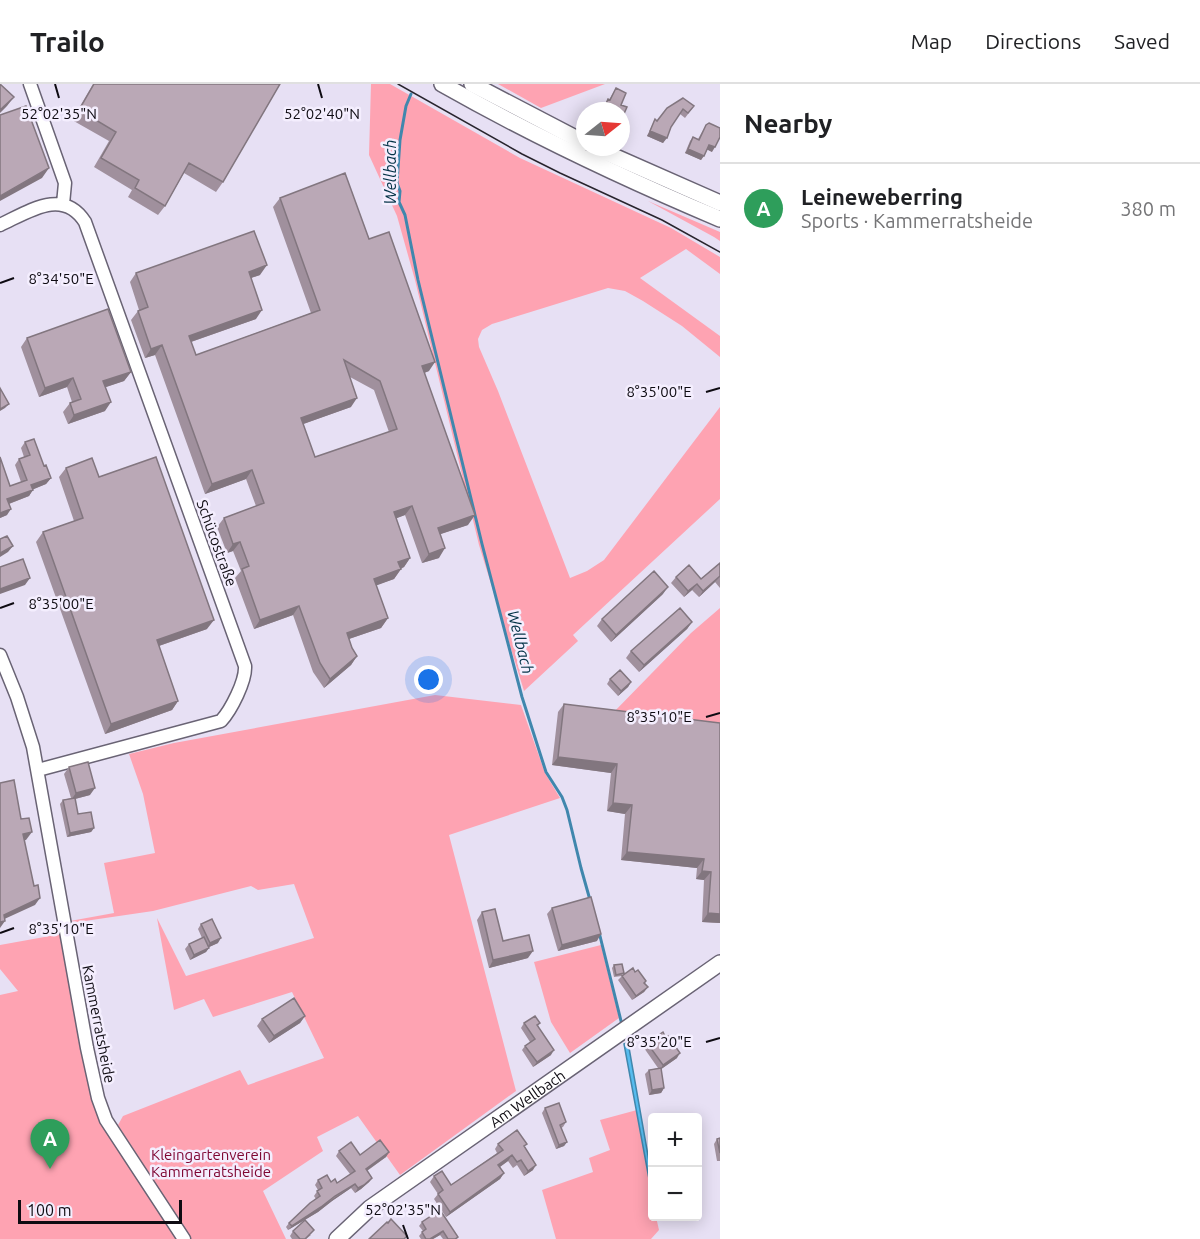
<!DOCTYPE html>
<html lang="en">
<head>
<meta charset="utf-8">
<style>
  :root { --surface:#fff; --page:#f6f6f6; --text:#202124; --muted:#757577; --line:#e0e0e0; --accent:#7f812a }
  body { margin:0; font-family:Ubuntu,sans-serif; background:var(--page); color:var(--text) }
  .controls { position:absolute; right:18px; bottom:18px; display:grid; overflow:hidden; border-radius:6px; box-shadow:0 3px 15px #0003 }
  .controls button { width:54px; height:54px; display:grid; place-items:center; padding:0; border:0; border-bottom:2px solid var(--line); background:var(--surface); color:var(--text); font:30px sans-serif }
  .compass { position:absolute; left:576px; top:18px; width:54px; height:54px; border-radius:50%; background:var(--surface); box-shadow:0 3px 15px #0003; rotate:73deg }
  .scale { position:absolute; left:18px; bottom:15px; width:164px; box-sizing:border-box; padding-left:6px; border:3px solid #0e0b12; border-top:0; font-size:16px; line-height:21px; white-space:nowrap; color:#0e0b12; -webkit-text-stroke:4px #f4eefe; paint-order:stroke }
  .you { position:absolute; left:429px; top:596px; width:21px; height:21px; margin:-15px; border:4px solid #fff; border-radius:50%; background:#1a73e8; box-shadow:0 0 0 9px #1a73e833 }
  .badge { display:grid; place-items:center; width:39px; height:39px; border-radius:50%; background:var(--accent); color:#fff; font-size:20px; font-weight:700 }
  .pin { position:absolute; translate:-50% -50px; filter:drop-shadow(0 2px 3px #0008) }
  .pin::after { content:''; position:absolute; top:32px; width:21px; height:18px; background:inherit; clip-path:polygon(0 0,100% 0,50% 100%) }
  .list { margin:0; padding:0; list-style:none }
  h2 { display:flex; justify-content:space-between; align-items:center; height:78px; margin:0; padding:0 24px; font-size:26px }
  h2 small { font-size:20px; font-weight:400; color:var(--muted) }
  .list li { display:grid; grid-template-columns:39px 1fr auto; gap:18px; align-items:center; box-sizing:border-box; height:90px; padding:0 24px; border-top:2px solid var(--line) }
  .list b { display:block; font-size:22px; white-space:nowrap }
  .list p { margin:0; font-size:20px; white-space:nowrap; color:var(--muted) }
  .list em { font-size:20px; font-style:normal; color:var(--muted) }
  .map { position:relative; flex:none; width:720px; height:1155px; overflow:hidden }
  header { display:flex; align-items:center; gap:36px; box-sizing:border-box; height:84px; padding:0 30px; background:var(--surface); border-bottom:2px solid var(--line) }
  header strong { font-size:28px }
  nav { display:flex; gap:33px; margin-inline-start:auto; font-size:21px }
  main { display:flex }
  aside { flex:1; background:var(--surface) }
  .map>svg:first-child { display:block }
  .green { fill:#fea3b2 }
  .water { fill:#56bcef; stroke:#4087ad; stroke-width:1.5 }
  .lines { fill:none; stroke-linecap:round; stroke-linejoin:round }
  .stream { stroke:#4087ad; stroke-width:3 }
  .minor-casing { stroke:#696374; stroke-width:15 }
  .major-casing { stroke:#696374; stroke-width:18 }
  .minor { stroke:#fff; stroke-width:12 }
  .major { stroke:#fff; stroke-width:15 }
  .tram { stroke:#28242d; stroke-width:1.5 }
  .wall { fill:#a0909d; fill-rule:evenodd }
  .shaded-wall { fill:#82767f }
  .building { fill:#baa8b6; stroke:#82767f; stroke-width:1.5; fill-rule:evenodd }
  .ticks { fill:none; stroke:#0e0b12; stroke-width:2 }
  .labels { text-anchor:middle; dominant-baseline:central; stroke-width:5; stroke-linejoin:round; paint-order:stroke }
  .street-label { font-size:15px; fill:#0e0b12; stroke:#f4eefe }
  .park-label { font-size:15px; fill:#7e0431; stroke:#f4eefe }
  .water-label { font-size:16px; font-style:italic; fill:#033247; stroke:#f4eefe }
  .ticks-label { font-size:15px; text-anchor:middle; fill:#0e0b12; stroke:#f4eefe; stroke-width:5; stroke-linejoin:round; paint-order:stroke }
</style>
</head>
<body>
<header>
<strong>Trailo</strong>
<nav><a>Map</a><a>Directions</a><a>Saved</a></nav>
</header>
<main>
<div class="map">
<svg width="720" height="1155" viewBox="0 0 720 1155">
  <rect width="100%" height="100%" fill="#e7e0f4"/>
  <path class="green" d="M371,0H390L520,74L671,144L720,173V190L686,165L640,194L720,252V273L682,242L643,217L625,207L608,204L492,240L482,246L478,255L479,263L498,307L570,494L587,487L604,476L720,323V415L573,551L578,557L524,607L479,461L415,196L397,132L369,71Z
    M498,0H605L541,24Z
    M648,117L720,148V157L714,153Z
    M720,524V644L610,632L691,549Z
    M435,611L521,621L545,689L560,714L449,751L516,1007L400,1091L358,1032L317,1053L323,1067L263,1107L286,1155H191L118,1041L123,1032L240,986L248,1001L324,974L292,908L213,933L204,915L174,926L157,834L186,892L314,854L294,800L258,806L251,802L153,827L78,838L70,837L114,829L104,779L155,769L143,710L129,670L174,659Z
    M61,850L108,1047L176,1155H0V911L18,907L0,885V861Z
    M601,861L619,934L570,969L551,938L534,878Z
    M637,1026L652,1111V1132L656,1133L659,1146L651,1155H556L542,1106L593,1088L589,1074L610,1066L600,1036Z"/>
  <path class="water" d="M628,958L652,1094V1111L624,960Z"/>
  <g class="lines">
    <path class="stream" d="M411,10L406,22L400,56L397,99L400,107L399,118L405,131L418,196L482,460L522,613L546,688L562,713L567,726L581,784L590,816
      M599,848L622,941"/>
    <g class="minor-casing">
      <path id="minor" d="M30,0L65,99L63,120
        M0,141C28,128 63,103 85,138L245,582C246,597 231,626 221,637L38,686
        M0,571L17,613L33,663L87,964L98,1014L106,1036L184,1155"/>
    </g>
    <g class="major-casing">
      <g id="major">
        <path d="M442,0C532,51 625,95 720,135"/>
        <path d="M472,0L585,59"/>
        <path d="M593,63L720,119"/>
        <path id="s1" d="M337,1155L370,1124L720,879"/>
      </g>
    </g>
    <use href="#minor" class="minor"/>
    <use href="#major" class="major"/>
    <path class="tram" d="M398,0L522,70L560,89L662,136L720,168"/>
  </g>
  <path class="wall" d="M93,0H280L223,98L216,108L184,89L165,122L158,131L128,113L132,106L94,83L109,57L72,36Z
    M616,4L621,21V27H602L605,20L608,15L609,16Z
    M694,22L685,34L680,30L671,43L663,59L647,52L655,35L657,37L667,24Z
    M706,41L712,68L707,65L701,76L685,69L690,57L693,53L698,55Z
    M280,114L369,155L429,287L424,289L468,441L440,450L439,474L422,479L405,431L396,434L410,474L404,483L401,485L394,495L376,501L388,534L381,544L349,555L352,564L357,572L351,581L324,604L313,588L293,531L254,545L235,494L241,487L233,467L227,469L217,443L224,434L256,422L246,395L205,410L155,271L145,274L131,236L138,227L139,226L130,198L136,189L260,191L251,194L256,235L191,258L196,271L311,229L273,123ZM350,293L374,306L389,348L315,373L303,340L351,323Z
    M27,254L131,288L124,297L106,303L105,327L68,340L63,328L70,319L72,318L67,303L39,313L21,263Z
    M25,358L44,382L51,394L46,400L33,405L29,412L9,420L7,431L0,434V373L10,402L21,398L15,381L19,375L24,373L21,364Z
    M66,384L99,393L207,545L159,562L178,617L172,626L105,650L36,458L43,448L74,437L59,393Z
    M720,479V504L715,498L699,513L692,506L684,513L671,499L676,493L701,495Z
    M663,510L611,558L597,542L602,535Z
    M692,538L687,545L639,588L626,574L631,567Z
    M610,595L631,598L628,603L618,612L607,600Z
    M564,620L720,639V839L702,838L704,796L696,795L697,784L621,776L625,730L607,727L611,689L552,681L558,628Z
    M69,683L90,711L75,715L78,730L94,744L91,748L67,753L60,720L63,716L71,714L64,690Z
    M552,824L597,857L558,867L547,830Z
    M482,828L503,857L528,874L489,884L477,836Z
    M201,840L218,859L209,863L206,868L190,876L185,865L189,860L202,854L198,845Z
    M614,881L623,891L635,888L646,897L645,899L648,903L644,908L632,916L618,896L622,892L614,893L612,884Z
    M305,932L300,939L269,959L257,942L262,935Z
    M524,939H540L538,942L551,971L533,983L522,966L525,962L530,958L521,944Z
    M647,959L677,974L661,985L664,1004L661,1009L649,1011L645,990L649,986L658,984L644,964Z
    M545,1024L566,1038L563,1043L561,1044L567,1058L564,1062L556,1065L542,1029Z
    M720,1054V1077H717L714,1060L717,1055Z
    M498,1060L525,1063L533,1086L524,1092L517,1081L513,1084L508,1077L500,1083L504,1089L500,1095L446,1133L434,1115L438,1110L430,1098L434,1092L451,1101L497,1069L495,1065Z
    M339,1067L360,1071L389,1068L386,1073L367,1087L372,1094L369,1098L361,1105L355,1109L351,1104L332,1117L318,1128L288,1146L286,1143L289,1139L316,1115L314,1112L318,1106L315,1101L318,1096L337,1099L350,1090L336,1072Z
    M422,1138L458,1153L457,1155H443L440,1151L433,1155H421L419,1152L423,1147L419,1142Z
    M293,1147L311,1151L306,1155H292L290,1152Z"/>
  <path class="shaded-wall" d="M14,13L7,22L0,29V26Z
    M650,47L667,54L663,59L647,52Z
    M709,61L715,63L712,68L706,65Z
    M688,65L704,72L701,76L685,69Z
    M49,84L42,94L0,117V112Z
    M267,181L260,191L242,197L249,188Z
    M262,226L256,235L182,261L189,252Z
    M162,261L155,271L145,274L151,265Z
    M435,278L429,287L416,292L422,282Z
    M131,288L124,297L97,306L103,297Z
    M73,294L67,303L39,313L45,304Z
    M357,314L351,323L295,343L301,334Z
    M111,318L105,327L68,340L74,331Z
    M9,320L5,324L0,327V325Z
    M252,386L246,395L205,410L212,400Z
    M51,394L46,400L27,408L31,401Z
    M33,406L29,412L3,422L7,415Z
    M412,422L405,431L387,438L394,428Z
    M11,425L7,431L0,434V429Z
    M475,431L468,441L432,453L438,444Z
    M240,458L233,467L227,469L233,460Z
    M13,462L8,468L0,473V469Z
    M445,464L439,474L422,479L429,470Z
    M410,474L404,483L392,488L398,478Z
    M401,485L394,495L367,505L374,495Z
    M720,492L715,498L699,513L703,507Z
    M30,494L25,501L0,510V505Z
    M697,500L692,506L684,513L688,507Z
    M668,503L663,510L611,558L616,551Z
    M299,522L293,531L254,545L260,536Z
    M388,534L381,544L340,558L347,549Z
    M214,536L207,545L150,565L157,556Z
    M692,538L687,545L639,588L644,581Z
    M357,572L351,581L324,604L330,595Z
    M631,598L628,603L618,612L621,607Z
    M178,617L172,626L105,650L111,640Z
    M558,673L617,680L611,689L552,681Z
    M95,704L90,711L71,716L76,709Z
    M613,719L632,721L625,730L607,727Z
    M94,744L91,748L67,753L70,749Z
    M32,748L26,756L18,757L23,750Z
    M627,768L704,775L697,784L621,776Z
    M702,787L711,788L704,796L696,795Z
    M40,814L35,821L0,837L4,831Z
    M708,829L720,830V839L702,838Z
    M5,837L0,844V838Z
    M601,850L597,857L558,867L562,861Z
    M221,854L218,859L207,864L210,859Z
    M209,864L206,868L190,876L194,871Z
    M533,867L528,874L489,884L493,876Z
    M648,903L644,908L632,916L636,912Z
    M305,932L300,939L269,959L274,952Z
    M554,966L551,971L533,983L537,978Z
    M680,969L677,974L660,986L663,981Z
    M664,1004L661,1009L649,1011L652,1006Z
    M567,1058L564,1062L556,1065L559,1061Z
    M389,1068L386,1073L362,1090L366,1085Z
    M512,1071L508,1077L494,1087L498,1081Z
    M536,1081L533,1086L524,1092L528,1087Z
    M504,1089L500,1095L446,1133L450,1128Z
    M372,1094L369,1098L361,1105L355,1109L358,1104Z
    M355,1100L351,1104L332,1117L318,1128L288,1146L292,1142Z
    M443,1147L440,1151L433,1155H430Z"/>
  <path class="building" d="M0,0L14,13L0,26Z
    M94,0H280L223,98L189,79L165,122L135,104L139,96L101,74L116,48L79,26Z
    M616,4L626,9L621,21L627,23L623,32L621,31V27H603L608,15L610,16Z
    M683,14L694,22L688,29L683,25L671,43L667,54L650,47L655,35L657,37L667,24Z
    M26,22L49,84L0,112V31Z
    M709,39L720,44V53L715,63L709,61L704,72L688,65L693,53L699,56L706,41Z
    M345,89L369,155L389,148L435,278L422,282L475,431L438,444L445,464L429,470L412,422L394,428L410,474L398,478L401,485L374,495L388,534L347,549L352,564L357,572L330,595L320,579L299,522L260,536L242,485L249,482L240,458L233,460L224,434L264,419L252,386L212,400L162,261L151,265L138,227L148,223L136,189L254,147L267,181L249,188L262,226L189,252L196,271L320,226L280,114ZM344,276L380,297L397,345L315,373L301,334L357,314Z
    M108,225L131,288L103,297L111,318L74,331L70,319L81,315L73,294L45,304L27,254Z
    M0,304L9,320L0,325Z
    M34,355L44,382L46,381L51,394L31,401L33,406L7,415L11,425L0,429V373L10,402L27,396L19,375L30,371L25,358Z
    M156,373L214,536L157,556L178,617L111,640L43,448L83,434L66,384L92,374L99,393Z
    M7,452L13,462L0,469V455Z
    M23,475L30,494L0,505V483Z
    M720,479V492L703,507L697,500L688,507L676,493L689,481L701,495Z
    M654,487L668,503L616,551L602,535Z
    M680,524L692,538L644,581L631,567Z
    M620,586L631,598L621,607L610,595Z
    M564,620L720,639V830L708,829L711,788L702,787L704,775L627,768L632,721L613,719L617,680L558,673Z
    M88,678L95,704L76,709L69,683Z
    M14,696L21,735L29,734L32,748L23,750L34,802L38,801L40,814L4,831L5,837L0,838V699Z
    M75,714L78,730L91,728L94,744L70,749L63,716Z
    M591,813L601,850L562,861L552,824Z
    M495,825L503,857L529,851L533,867L493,876L482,828Z
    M212,835L221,854L210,859L201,840Z
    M204,853L209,864L194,871L189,860Z
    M622,880L624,889L616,891L614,881Z
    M633,884L635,888L638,886L646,897L644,899L648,903L636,912L622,892Z
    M294,914L305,932L274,952L262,935Z
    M535,932L540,939L537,941L554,966L537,978L525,962L535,955L524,939Z
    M663,948L666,954L668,952L680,969L663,981L647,959Z
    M661,984L664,1004L652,1006L649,986Z
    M559,1019L566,1038L560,1041L567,1058L559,1061L545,1024Z
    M517,1046L527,1060L524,1062L536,1081L528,1087L521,1076L517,1078L512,1071L498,1081L504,1089L450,1128L438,1110L443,1106L434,1092L442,1087L451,1101L503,1066L498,1060Z
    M720,1054V1069L717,1055Z
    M380,1056L389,1068L366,1085L372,1094L364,1101L358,1104L355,1100L335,1112L321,1123L292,1142L289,1139L310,1119L320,1112L317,1107L322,1104L318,1096L327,1091L331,1098L335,1095L337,1099L355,1087L339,1067L351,1058L360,1071Z
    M440,1126L458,1153L455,1155H448L443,1147L430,1155H426L422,1148L426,1145L422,1138Z
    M391,1135L407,1152L404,1155H369L387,1138L388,1139Z
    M305,1136L314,1146L305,1155H300L293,1147Z"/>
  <path class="ticks" d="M55,0L59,14M318,0L322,14M0,199L14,194M706,308L720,304M0,524L14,519M706,633L720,629M0,849L14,844M706,958L720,954M403,1141L408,1155"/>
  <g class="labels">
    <g class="street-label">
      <text transform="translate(217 459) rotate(70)">Schücostraße</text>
      <text transform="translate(99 940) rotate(79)">Kammerratsheide</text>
      <text stroke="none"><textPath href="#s1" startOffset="237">Am Wellbach</textPath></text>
    </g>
    <g class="park-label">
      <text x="211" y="1070">Kleingartenverein<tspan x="211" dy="17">Kammerratsheide</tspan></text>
    </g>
    <g class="water-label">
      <text transform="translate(390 88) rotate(-90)">Wellbach</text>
      <text transform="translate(521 558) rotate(76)">Wellbach</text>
    </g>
  </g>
  <g class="ticks-label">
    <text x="59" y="35">52°02'35"N</text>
    <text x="322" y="35">52°02'40"N</text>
    <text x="61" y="200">8°34'50"E</text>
    <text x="659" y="313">8°35'00"E</text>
    <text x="61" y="525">8°35'00"E</text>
    <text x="659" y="638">8°35'10"E</text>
    <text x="61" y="850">8°35'10"E</text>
    <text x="659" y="963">8°35'20"E</text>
    <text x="403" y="1131">52°02'35"N</text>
  </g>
</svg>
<div class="controls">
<button>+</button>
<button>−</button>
</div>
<svg class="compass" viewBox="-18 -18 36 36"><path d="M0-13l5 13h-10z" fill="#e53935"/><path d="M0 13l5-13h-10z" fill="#757577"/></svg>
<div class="scale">100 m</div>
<div class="you"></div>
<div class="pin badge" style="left:50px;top:1085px;background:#2e9e5b">A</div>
</div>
<aside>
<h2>Nearby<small></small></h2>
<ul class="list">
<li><span class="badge" style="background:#2e9e5b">A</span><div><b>Leineweberring</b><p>Sports · Kammerratsheide</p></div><em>380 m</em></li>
</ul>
</aside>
</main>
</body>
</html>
